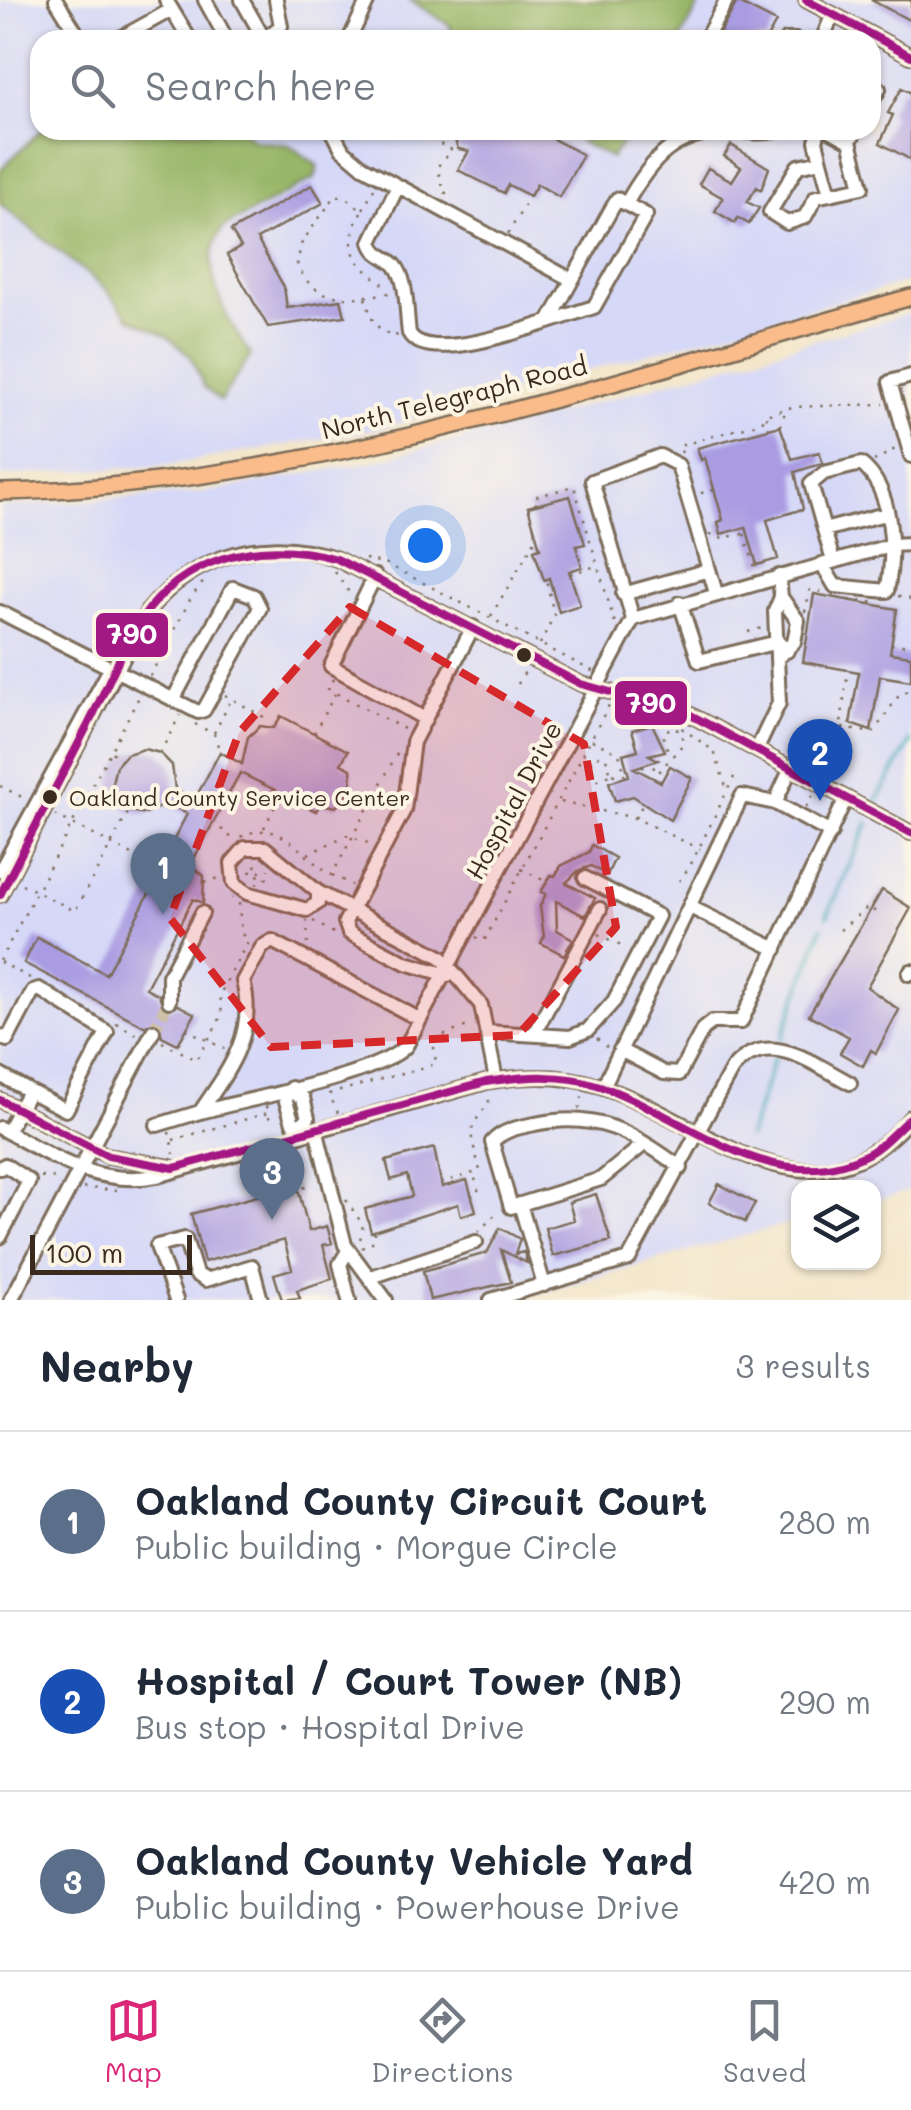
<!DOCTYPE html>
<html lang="en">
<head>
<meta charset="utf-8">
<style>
  :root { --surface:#fff; --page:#f6f6f7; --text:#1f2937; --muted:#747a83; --line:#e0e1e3; --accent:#db2777 }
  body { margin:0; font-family:Mali,sans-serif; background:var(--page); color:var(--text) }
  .controls { position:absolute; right:30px; bottom:30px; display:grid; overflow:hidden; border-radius:20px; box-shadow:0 2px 8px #0004 }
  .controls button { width:90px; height:90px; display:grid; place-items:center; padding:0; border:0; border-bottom:2px solid var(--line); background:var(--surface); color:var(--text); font:50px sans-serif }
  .scale { position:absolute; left:30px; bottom:25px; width:162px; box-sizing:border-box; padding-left:10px; border:5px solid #3b2a1e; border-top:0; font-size:28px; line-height:35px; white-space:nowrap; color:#3b2a1e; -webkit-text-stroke:8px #fcf5e5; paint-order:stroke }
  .you { position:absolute; left:425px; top:545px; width:35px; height:35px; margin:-25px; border:8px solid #fff; border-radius:50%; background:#1a73e8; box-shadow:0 0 0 15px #1a73e833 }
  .badge { display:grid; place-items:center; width:65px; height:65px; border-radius:50%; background:var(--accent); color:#fff; font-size:32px; font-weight:700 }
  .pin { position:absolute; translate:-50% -82px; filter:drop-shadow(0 2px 5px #0008) }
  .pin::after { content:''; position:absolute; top:52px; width:35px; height:30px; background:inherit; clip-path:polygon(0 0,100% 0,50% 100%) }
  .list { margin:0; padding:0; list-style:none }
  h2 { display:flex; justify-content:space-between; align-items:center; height:130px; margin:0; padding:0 40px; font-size:42px }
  h2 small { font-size:32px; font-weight:400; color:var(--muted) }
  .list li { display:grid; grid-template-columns:65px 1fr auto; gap:30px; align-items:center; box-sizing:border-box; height:180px; padding:0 40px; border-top:2px solid var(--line) }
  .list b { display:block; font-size:38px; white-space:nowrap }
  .list p { margin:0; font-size:32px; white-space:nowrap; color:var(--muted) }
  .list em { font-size:32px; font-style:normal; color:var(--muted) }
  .icon { flex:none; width:55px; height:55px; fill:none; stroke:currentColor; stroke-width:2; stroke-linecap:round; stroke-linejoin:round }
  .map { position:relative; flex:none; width:911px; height:1300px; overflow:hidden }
  .search { position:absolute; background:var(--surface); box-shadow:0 2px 8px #0004; left:30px; right:30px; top:30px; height:110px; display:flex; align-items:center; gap:25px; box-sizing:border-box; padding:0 35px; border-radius:30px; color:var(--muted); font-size:38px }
  .sheet { height:670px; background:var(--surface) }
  nav { display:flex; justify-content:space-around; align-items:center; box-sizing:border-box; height:140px; border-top:2px solid var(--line); background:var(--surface); font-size:28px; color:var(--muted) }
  nav a { display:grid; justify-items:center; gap:5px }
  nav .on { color:var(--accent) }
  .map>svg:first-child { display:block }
  .built { fill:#d6d8f8; fill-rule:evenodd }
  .forest { fill:#98b668; stroke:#6a7043; stroke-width:2.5 }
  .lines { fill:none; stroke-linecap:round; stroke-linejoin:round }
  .stream { stroke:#3ca9bc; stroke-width:4 }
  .building { fill:#aa9ce2 }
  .minor-tunnel { stroke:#cec0a8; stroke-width:12; stroke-dasharray:12 6; stroke-linecap:butt }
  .minor-casing { stroke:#7b6c5a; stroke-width:18 }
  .major-casing { stroke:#7b6c5a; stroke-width:20 }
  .path { stroke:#7b6c5a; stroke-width:2.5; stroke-dasharray:2.5 8; stroke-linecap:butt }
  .minor { stroke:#fff; stroke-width:12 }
  .major { stroke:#f9bc8a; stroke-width:15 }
  .bus-1-casing { stroke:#fcf5e5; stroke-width:15 }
  .bus-1 { stroke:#a31984; stroke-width:8 }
  .marked { fill:#d62828; fill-opacity:0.2; stroke:#d62828; stroke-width:8; stroke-dasharray:20 12; stroke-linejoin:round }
  .bus-dot { fill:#3b2a1e; stroke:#fcf5e5; stroke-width:4 }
  .labels { text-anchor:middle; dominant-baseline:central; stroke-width:8; stroke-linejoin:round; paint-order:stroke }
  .bus-label { font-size:22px; fill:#3b2a1e; stroke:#fcf5e5; text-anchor:start }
  .street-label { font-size:25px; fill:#3b2a1e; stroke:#fcf5e5 }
  .line-badge { stroke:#fcf5e5; stroke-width:4 }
  .badge-label { font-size:28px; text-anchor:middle; font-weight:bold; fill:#fff }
</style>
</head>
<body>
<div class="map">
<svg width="911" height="1300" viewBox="0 0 911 1300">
  <rect width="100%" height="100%" fill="#fcf5e5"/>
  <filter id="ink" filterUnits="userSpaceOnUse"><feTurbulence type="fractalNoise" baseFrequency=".01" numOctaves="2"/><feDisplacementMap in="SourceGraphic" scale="20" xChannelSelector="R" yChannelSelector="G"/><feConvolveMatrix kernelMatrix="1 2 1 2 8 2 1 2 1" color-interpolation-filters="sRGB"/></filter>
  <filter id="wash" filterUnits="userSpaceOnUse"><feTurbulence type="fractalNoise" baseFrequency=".0048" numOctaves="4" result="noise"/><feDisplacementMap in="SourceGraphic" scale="40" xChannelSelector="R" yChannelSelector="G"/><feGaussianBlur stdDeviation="2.25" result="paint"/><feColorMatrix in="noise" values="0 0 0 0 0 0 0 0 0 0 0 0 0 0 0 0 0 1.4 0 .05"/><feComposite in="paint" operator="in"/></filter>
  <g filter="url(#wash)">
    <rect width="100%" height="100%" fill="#f3e6ca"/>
    <path class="built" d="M0,0H911V281L381,428L169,465L0,476ZM40,40H871V130H40Z
      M911,313V1190L874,1201V1188H798V1221L512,1300H0V507L206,492L365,463L532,421Z"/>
    <path class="forest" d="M410,0H702L680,40H448L451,26Z
      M41,130H242L253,140L289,145L318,166L315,178L224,227C194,263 228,323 251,355L220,401L204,387L191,357L168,336L130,318L105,288L0,204V170Z
      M585,130H630L611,158L579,141Z"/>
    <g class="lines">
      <path class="stream" d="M877,800L911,741
        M827,916L868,823
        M782,1038L822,928
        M748,1137L774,1058"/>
    </g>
    <g id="blocks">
      <path class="building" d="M871,0H911V21Z
        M737,2L776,22L766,40H716Z
        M902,88L911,93V160L880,143L893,115L888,113Z
        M434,130H522L535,137L538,131L583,155L559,197L537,184L530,196L508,185L504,193L458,170L469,151L458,149L455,140Z
        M731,145L769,168L761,190L757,187L747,202L759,208L749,224L738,218L735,223L715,211L723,198L699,184L708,168L732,181L741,167L724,156Z
        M312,185L323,203L257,239L284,287L287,308L341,300L345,316L268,327L227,255L241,247L231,231Z
        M780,426L792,459L819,452L823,463L795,472L803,509L767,520L778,559L757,565L746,527L721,534L718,522L723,520L705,458L701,460L697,448Z
        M570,496L585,544L576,546L582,567L569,571L580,605L559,612L549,578L544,580L534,550L540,548L528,507Z
        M814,594L897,609L890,653L911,656V681L880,676L871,731L850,724L859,672L803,662Z
        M281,716L348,751L341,764L351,769L352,788L336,807L320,804L316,811L289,798L287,802L272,795L275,790L240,773L191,864L204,876L203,903L193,899L146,988L159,995L165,1010L178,1005L195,1014L178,1044L162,1036L158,1023L144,1026L24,963L37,937L106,974L159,875L141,865L146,856L161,864L187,814L167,803L146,814L129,811L118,799L112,783L116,766L127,754L144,749L160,753L172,765L175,789L195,799L220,752L242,764L248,737L260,726L274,728Z
        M652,724L665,751L649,755L658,760L634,768L661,782L670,766L692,778L670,820L633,796L615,801L609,782L629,776L623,754L638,750L632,730Z
        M592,845L615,858L607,875L591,866L579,870L566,883L595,898L585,916L556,901L557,930L573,939L564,955L541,943L544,937L540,906L546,894L541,892L551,875L555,876L561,866L589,852Z
        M882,890L911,908L867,987L899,1010L876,1053L871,1050L863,1066L840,1053L849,1037L809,1015Z
        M434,1148L442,1187L467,1180L476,1211L461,1216L458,1204L371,1232L365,1209L412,1196L407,1175L391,1180L386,1161Z
        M719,1184L755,1203L745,1222L709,1203Z
        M297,1185L309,1231L327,1226L332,1243L323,1245L332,1279L297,1290L300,1298L282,1300L274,1274L292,1269L284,1240L204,1262L191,1214Z
        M596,1194L611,1241L553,1256L545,1228L574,1220L569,1202Z
        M500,1228L520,1239L515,1254L524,1252L527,1263L501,1250L511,1282L430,1300L423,1271L487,1253Z"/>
    </g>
  </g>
  <g filter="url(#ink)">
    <use href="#blocks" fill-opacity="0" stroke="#7b6c5a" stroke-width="2.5"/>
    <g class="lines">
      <path class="minor-tunnel" d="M153,1031L169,1001"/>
      <g class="minor-casing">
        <path id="minor" d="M56,0L81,40
          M166,0L190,40
          M205,0L227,40
          M242,0L264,39
          M806,0L911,56
          M117,40L171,10
          M263,40L281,26L276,0
          M349,40L368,0
          M705,40L727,0
          M786,40H796
          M822,40L833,14
          M871,84L879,89L871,103
          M332,130L342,149L363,167L572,280
          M819,130L816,141L821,161L798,166L770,212L787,223L805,217L816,197L862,187L850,141L856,130
          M830,130L850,141
          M821,161L830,194
          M398,186L371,242C376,257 386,255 395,265C408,280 406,314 409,333C429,370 559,317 594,307L646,215L617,199L550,320
          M626,204C651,159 674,132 729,131C745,131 761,135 777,130
          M911,376L890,382L911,456
          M824,530L885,514
          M822,564L835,586L887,591C895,553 894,490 861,464L824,473L811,484L833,561
          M375,576L331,666L425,719
          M623,594L709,570
          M680,603L699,661L778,642L787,651
          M0,612L198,712L204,710L260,608L254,596L233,588L173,700
          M633,619L592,481L660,456L678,465L716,593
          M781,655L794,642L798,621L781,597
          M757,749L779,703L775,611L781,597L779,576
          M775,803L831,833
          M0,871L111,667
          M318,892V903L307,910L247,893L234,883L232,863L245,848H265L318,892L441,957L481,1005L496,1080
          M0,895L147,612C194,554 267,534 337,559L581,684L687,713L911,833
          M690,907L776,949
          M909,974L911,971
          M448,975L406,963L349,933L345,922L404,810L413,742L473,627
          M169,1001V976L202,913
          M419,1019L272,941L262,947L243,981C257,1033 229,1070 200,1112C245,1100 380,1075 406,1046L633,619L892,545L911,544
          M487,1032L570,1037L588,1030L614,1001L658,916L585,878
          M535,1032L600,909
          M0,1036L7,1040L33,991L39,989L107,1032L66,1110L29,1091L7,1132
          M620,1050L664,1073L679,1074L703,1029L712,1022H741L846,798
          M0,1075L29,1091
          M603,1087L742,796L775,803L791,768
          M291,1088L285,1098L293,1123L301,1125L303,1133
          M291,1092L303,1098L308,1118L301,1125
          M0,1100L108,1156L171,1167
          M157,1125L200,1112
          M0,1128C53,1156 95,1187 157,1176L486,1082C525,1075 562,1074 600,1086C704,1120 810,1237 911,1117
          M316,1129L345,1245L386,1300
          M643,1145L601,1179L511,1207L492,1142C503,1130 519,1127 535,1124C596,1111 633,1132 681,1168
          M0,1168L5,1165L29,1181L0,1237
          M520,1204L544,1285
          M348,1251L340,1264L349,1300
          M371,1277L476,1242
          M11,1300L153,1031
          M176,1300L157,1246L185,1239L196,1274L206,1280L252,1266L261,1300
          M491,1300L629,1259L732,1069C767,1027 812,1063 850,1083"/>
      </g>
      <g class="major-casing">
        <path id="major" d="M0,492C314,486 611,381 911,297"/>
      </g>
      <path class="path" d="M412,130L452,150L438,166L441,183L447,189L445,195
        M374,188L362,211L352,201L336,195L302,242L297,263C314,308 356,298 395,292
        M361,212C344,246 351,262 382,282L384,291
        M508,234L530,196
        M365,298L374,324L391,336L399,335
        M766,416L769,429
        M780,426L786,410
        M682,453L679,446L762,422L766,415L792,407L884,404
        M874,461L897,448
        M701,493L714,490
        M536,505L534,497L574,486L616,627
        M790,513L805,510
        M710,534L723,538L747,533
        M744,534L756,570
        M365,559L387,564L594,672
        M335,572L353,598
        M570,574L596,566
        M898,596L911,599
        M849,600L880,603
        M805,612L810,590L824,592
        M491,616L537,537
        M748,632L762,628
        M540,644L554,615L546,579
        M891,644L911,646
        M150,676L192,596L205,580
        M333,679L328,689L404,729
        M518,684L527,668
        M225,695L264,717L266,724
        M616,706L641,714
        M639,715L642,727
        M673,722L714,751L727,790
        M195,724L214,734L220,752
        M842,728L873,733L900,694L911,690
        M214,733L231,700
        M314,733L335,694
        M592,740L619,754L626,777
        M112,752L121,761
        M160,753L180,715
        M642,767L660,768
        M826,772L838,747L848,670
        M609,775L598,780L591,770V759L602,755L610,764L609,775L625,774
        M661,782L659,772L683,744L681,731L671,727L663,734L669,755
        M0,786L26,799
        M561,802L635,818L700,849
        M806,807L815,793
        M55,815L138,858
        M635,818L644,802
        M213,822L234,840
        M264,828L279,798
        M241,837C282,815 301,858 332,875L400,748
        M308,854L347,835L373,845
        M521,869L547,882
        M260,873L259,865L250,867L251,875L267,876
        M332,875L352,885
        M679,881L690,866L735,775
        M205,882L219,878
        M22,884L75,911L129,811
        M256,884L267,878L269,869
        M307,920L308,947
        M313,921L337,935
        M840,930L868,907L876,912
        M599,934L627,948
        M476,937L484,941L609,705
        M0,961L139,697
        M0,962L30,978
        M116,1023L136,1034
        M186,1029L225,1049
        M597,1039L610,1050
        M162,1042L197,1060L222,1015L220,994L248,941L241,933L239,903L232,898
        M266,1106L271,1124
        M579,1109L583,1093
        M338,1113L329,1094L436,1064L433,1040L465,1027L472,1028
        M169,1132L174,1154
        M173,1140L268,1113
        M280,1151L289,1176L301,1173L305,1189
        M41,1177L62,1178
        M441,1183L480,1171C472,1134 463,1134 489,1103L488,1093
        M83,1188L119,1190
        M471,1196L479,1193L474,1175
        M346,1200L363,1225L359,1245
        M478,1232L500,1210
        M362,1248L374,1241V1231"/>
      <use href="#minor" class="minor"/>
      <use href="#major" class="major"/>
      <g class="bus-1-casing">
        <path id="bus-1" d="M806,0L911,56
          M0,895C29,838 59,781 88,725C107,688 124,641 149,609C196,551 268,540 337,559L581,684L687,713L911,833
          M0,1100L108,1156L174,1168L486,1082C524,1076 563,1073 600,1086C685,1115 778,1205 871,1152C885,1144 898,1128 911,1117"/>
      </g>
      <use href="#bus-1" class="bus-1"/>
    </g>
  </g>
  <path class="marked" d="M350,607L584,744L616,927L518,1035L271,1047L170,918L239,733Z"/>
  <g class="bus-dot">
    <circle cx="524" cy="655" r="9"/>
    <circle cx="50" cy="797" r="9"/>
  </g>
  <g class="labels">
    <g class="bus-label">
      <text x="69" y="797">Oakland County Service Center</text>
    </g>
    <g class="street-label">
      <text transform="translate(454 397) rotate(-14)">North Telegraph Road</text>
      <text transform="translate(513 800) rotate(-62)">Hospital Drive</text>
    </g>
  </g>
  <g class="line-badge">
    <rect x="94" y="611" width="76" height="48" rx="10" fill="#a31984"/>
    <rect x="613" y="679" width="76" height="48" rx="10" fill="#a31984"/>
  </g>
  <g class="badge-label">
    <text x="132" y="644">790</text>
    <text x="651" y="713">790</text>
  </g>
</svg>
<div class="controls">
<button><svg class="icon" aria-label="layers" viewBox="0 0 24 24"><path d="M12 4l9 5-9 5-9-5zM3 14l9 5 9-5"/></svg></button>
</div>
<div class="scale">100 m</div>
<div class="you"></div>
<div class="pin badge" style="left:163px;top:915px;background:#5c6f8a">1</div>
<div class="pin badge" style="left:820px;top:801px;background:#1a4fb4">2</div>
<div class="pin badge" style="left:272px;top:1220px;background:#5c6f8a">3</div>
<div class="search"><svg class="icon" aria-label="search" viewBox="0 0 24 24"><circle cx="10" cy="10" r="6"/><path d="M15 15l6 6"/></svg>Search here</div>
</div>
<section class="sheet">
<h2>Nearby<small>3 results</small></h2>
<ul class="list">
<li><span class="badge" style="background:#5c6f8a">1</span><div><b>Oakland County Circuit Court</b><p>Public building · Morgue Circle</p></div><em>280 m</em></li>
<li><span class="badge" style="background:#1a4fb4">2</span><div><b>Hospital / Court Tower (NB)</b><p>Bus stop · Hospital Drive</p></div><em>290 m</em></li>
<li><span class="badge" style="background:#5c6f8a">3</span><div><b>Oakland County Vehicle Yard</b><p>Public building · Powerhouse Drive</p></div><em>420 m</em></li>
</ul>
</section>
<nav>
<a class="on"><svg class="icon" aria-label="map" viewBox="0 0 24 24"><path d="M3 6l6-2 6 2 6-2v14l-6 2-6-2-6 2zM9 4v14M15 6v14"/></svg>Map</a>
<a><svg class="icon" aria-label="directions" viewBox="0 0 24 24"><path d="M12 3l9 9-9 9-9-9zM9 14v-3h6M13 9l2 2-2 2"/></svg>Directions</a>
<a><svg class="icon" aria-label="saved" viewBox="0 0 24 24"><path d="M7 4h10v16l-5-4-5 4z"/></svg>Saved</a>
</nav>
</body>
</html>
